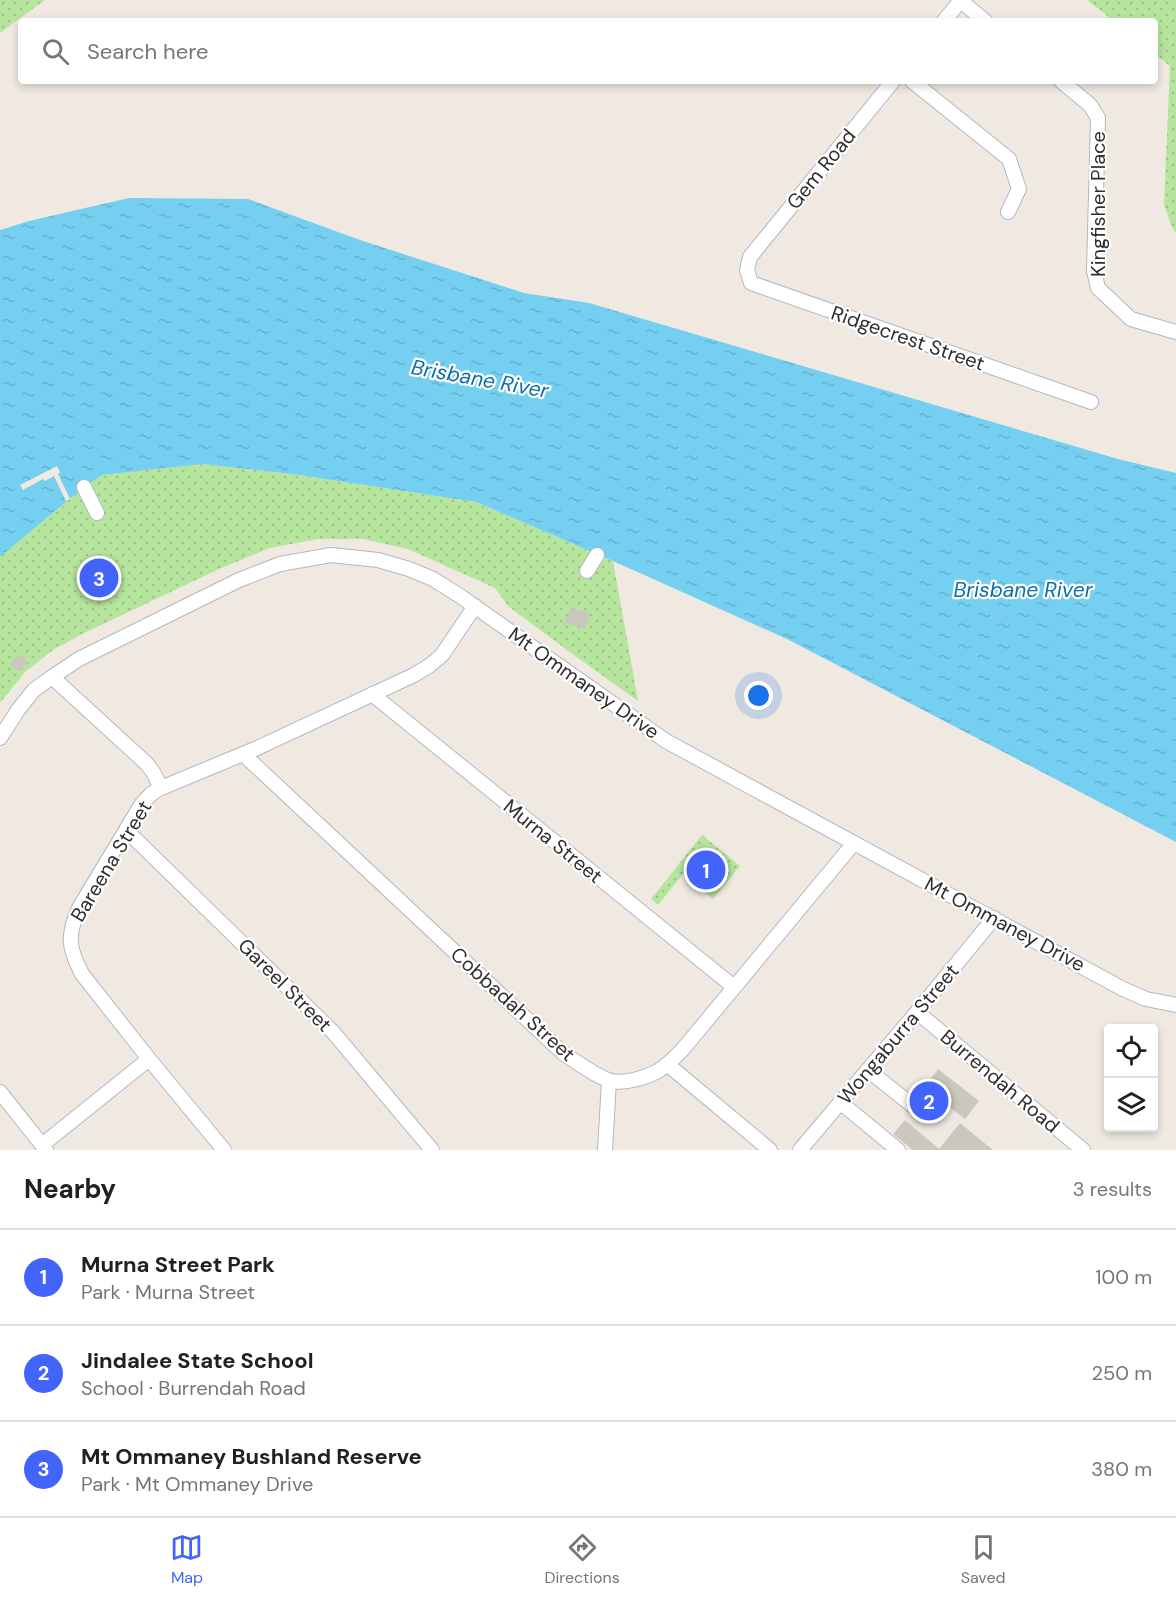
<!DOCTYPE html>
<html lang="en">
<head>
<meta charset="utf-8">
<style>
  :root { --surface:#fff; --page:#f2f2f2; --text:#202124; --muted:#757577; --line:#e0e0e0; --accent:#4264fb }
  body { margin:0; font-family:"DM Sans",sans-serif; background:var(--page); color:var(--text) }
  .controls { position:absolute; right:18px; bottom:18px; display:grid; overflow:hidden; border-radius:6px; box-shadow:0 3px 9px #0003 }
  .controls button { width:54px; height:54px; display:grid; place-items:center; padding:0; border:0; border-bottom:2px solid var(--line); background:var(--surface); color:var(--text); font:30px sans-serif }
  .you { position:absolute; left:759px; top:696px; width:21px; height:21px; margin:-15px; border:4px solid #fff; border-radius:50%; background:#1a73e8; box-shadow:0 0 0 9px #1a73e833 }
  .badge { display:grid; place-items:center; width:39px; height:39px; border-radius:50%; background:var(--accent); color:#fff; font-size:20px; font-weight:700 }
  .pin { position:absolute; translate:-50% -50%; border:3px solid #fff; box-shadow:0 2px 6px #0006 }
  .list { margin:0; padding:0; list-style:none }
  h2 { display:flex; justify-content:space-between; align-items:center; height:78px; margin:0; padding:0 24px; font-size:26px }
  h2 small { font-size:20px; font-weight:400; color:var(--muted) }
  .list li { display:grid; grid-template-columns:39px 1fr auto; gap:18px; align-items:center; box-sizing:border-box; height:96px; padding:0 24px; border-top:2px solid var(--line) }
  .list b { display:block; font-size:22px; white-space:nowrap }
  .list p { margin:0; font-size:20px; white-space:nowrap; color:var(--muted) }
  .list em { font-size:20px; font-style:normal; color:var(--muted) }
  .icon { flex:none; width:33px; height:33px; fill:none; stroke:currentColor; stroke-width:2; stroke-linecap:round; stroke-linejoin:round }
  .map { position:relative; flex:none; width:1176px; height:1150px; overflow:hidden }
  .search { position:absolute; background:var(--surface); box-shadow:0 3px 9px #0003; left:18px; right:18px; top:18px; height:66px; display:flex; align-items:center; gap:15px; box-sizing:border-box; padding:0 21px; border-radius:6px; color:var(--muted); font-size:22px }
  .sheet { height:366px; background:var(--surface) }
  nav { display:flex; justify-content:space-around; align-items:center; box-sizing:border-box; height:84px; border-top:2px solid var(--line); background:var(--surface); font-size:16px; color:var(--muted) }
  nav a { display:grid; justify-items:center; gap:3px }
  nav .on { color:var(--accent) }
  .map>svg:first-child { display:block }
  .park { fill:url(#park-dots) }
  .water { fill:url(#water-ripples) }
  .pier { fill:#efe9e1 }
  .building { fill:#cbc7bf }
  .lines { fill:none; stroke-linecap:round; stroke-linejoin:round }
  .minor-casing { stroke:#b4b7c1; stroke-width:16 }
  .minor { stroke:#fff; stroke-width:14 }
  .labels { text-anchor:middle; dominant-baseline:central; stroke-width:4.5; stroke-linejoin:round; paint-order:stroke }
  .street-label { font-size:20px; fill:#2e2e2e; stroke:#fff }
  .water-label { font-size:21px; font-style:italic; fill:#0d6fa3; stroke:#fff }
</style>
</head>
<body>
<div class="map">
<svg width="1176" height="1150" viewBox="0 0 1176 1150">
  <defs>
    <pattern id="park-dots" width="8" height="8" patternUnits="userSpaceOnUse" patternTransform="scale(1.5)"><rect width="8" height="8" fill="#b6e59e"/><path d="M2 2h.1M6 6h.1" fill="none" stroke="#9dc588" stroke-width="1.8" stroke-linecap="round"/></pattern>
    <pattern id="water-ripples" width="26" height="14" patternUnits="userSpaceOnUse" patternTransform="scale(1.5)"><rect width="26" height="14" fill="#75cff0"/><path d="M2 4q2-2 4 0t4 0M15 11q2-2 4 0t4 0" fill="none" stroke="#66b2ce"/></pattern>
  </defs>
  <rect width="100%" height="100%" fill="#efe9e1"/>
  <path class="park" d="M0,0H45L0,33Z
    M1087,0H1176V233L1172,227L1164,205L1170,66L1155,54V21H1114Z
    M203,464L292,474L476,502L613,561L638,701L571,653L508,606L495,588L408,549L363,539H318L270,548L219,569L80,635L53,650L25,672L0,703V557L84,487L101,475Z
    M702,835L740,866L713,899L683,874L658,905L651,899Z"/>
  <path class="water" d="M129,198L248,199L360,240L524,293L589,303L1118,459L1176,473V842L787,639L613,561L476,502L292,474L203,464L102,475L84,487L0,557V230L29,221Z"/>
  <path class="pier" d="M57,466L60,472L58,474L70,499L66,501L54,476L45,481L43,479L23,490L20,485Z"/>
  <path class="building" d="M570,608L590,613L586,629L565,623Z
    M19,654L28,662L19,672L10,664Z
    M938,1069L979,1101L965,1119L924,1087Z
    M905,1120L939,1149L960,1123L993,1150H913L893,1134Z"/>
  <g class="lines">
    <g class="minor-casing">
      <path id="minor" d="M961,1L985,21
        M944,21L961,0
        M893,81L750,257L747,270L751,283L1091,402
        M912,81L1009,159L1019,189L1008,212
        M1061,81L1090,105L1098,118L1094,271L1098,288L1131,319L1176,332
        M84,487L97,513
        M587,571L597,555
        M52,677L147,764L153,772L161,788
        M372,694L734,987
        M0,738L18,710L34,690L52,677L79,659L239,580L280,564L331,555L378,560L409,569L433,579L460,596L666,741L1123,989L1146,999L1176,1005
        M243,754L563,1053C577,1062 592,1074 608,1080C622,1085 645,1078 658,1071C667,1066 676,1056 683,1049L854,843
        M126,830L333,1032L432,1150
        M917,1012L1083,1150
        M667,1064L770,1150
        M868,1070L913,1106
        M0,1092L46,1150
        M840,1102L898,1150
        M42,1145L149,1059
        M224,1150L149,1059L82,974C68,947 67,936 79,908L141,805L151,794L161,788L255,749L414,675L429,666L442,655L475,606
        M605,1150L609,1081
        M800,1150L917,1012L994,918"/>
    </g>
    <use href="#minor" class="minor"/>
  </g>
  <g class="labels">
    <g class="street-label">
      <text transform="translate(821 169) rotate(-51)">Gem Road</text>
      <text transform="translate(1098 204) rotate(-90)">Kingfisher Place</text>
      <text transform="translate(908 338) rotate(19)">Ridgecrest Street</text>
      <text transform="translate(584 683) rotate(35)">Mt Ommaney Drive</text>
      <text transform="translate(553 841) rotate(39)">Murna Street</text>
      <text transform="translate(111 861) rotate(-59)">Bareena Street</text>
      <text transform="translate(1005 924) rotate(28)">Mt Ommaney Drive</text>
      <text transform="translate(285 985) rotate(45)">Gareel Street</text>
      <text transform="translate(513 1004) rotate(42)">Cobbadah Street</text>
      <text transform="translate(898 1034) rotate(-50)">Wongaburra Street</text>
      <text transform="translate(1000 1081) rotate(40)">Burrendah Road</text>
    </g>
    <g class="water-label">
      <text transform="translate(480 379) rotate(10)">Brisbane River</text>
      <text x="1023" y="590">Brisbane River</text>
    </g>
  </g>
</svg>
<div class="controls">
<button><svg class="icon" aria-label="locate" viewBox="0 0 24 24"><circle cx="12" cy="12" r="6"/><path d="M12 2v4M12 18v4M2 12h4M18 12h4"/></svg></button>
<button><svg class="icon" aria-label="layers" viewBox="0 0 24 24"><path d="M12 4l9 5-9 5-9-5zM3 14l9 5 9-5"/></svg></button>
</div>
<div class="you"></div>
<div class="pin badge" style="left:706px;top:870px">1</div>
<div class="pin badge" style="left:929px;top:1101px">2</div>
<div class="pin badge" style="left:99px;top:578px">3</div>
<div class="search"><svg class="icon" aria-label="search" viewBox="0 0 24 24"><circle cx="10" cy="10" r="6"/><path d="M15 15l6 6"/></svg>Search here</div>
</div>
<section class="sheet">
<h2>Nearby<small>3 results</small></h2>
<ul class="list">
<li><span class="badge">1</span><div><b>Murna Street Park</b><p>Park · Murna Street</p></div><em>100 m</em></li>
<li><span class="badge">2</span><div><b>Jindalee State School</b><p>School · Burrendah Road</p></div><em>250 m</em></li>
<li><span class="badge">3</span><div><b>Mt Ommaney Bushland Reserve</b><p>Park · Mt Ommaney Drive</p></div><em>380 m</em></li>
</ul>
</section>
<nav>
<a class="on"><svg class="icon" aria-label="map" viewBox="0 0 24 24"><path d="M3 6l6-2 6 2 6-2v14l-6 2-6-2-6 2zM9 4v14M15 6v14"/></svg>Map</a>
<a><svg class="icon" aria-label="directions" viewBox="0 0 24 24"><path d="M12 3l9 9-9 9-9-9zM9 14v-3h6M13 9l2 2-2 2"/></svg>Directions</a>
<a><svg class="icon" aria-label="saved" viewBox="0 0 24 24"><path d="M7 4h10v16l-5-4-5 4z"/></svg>Saved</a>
</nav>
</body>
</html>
